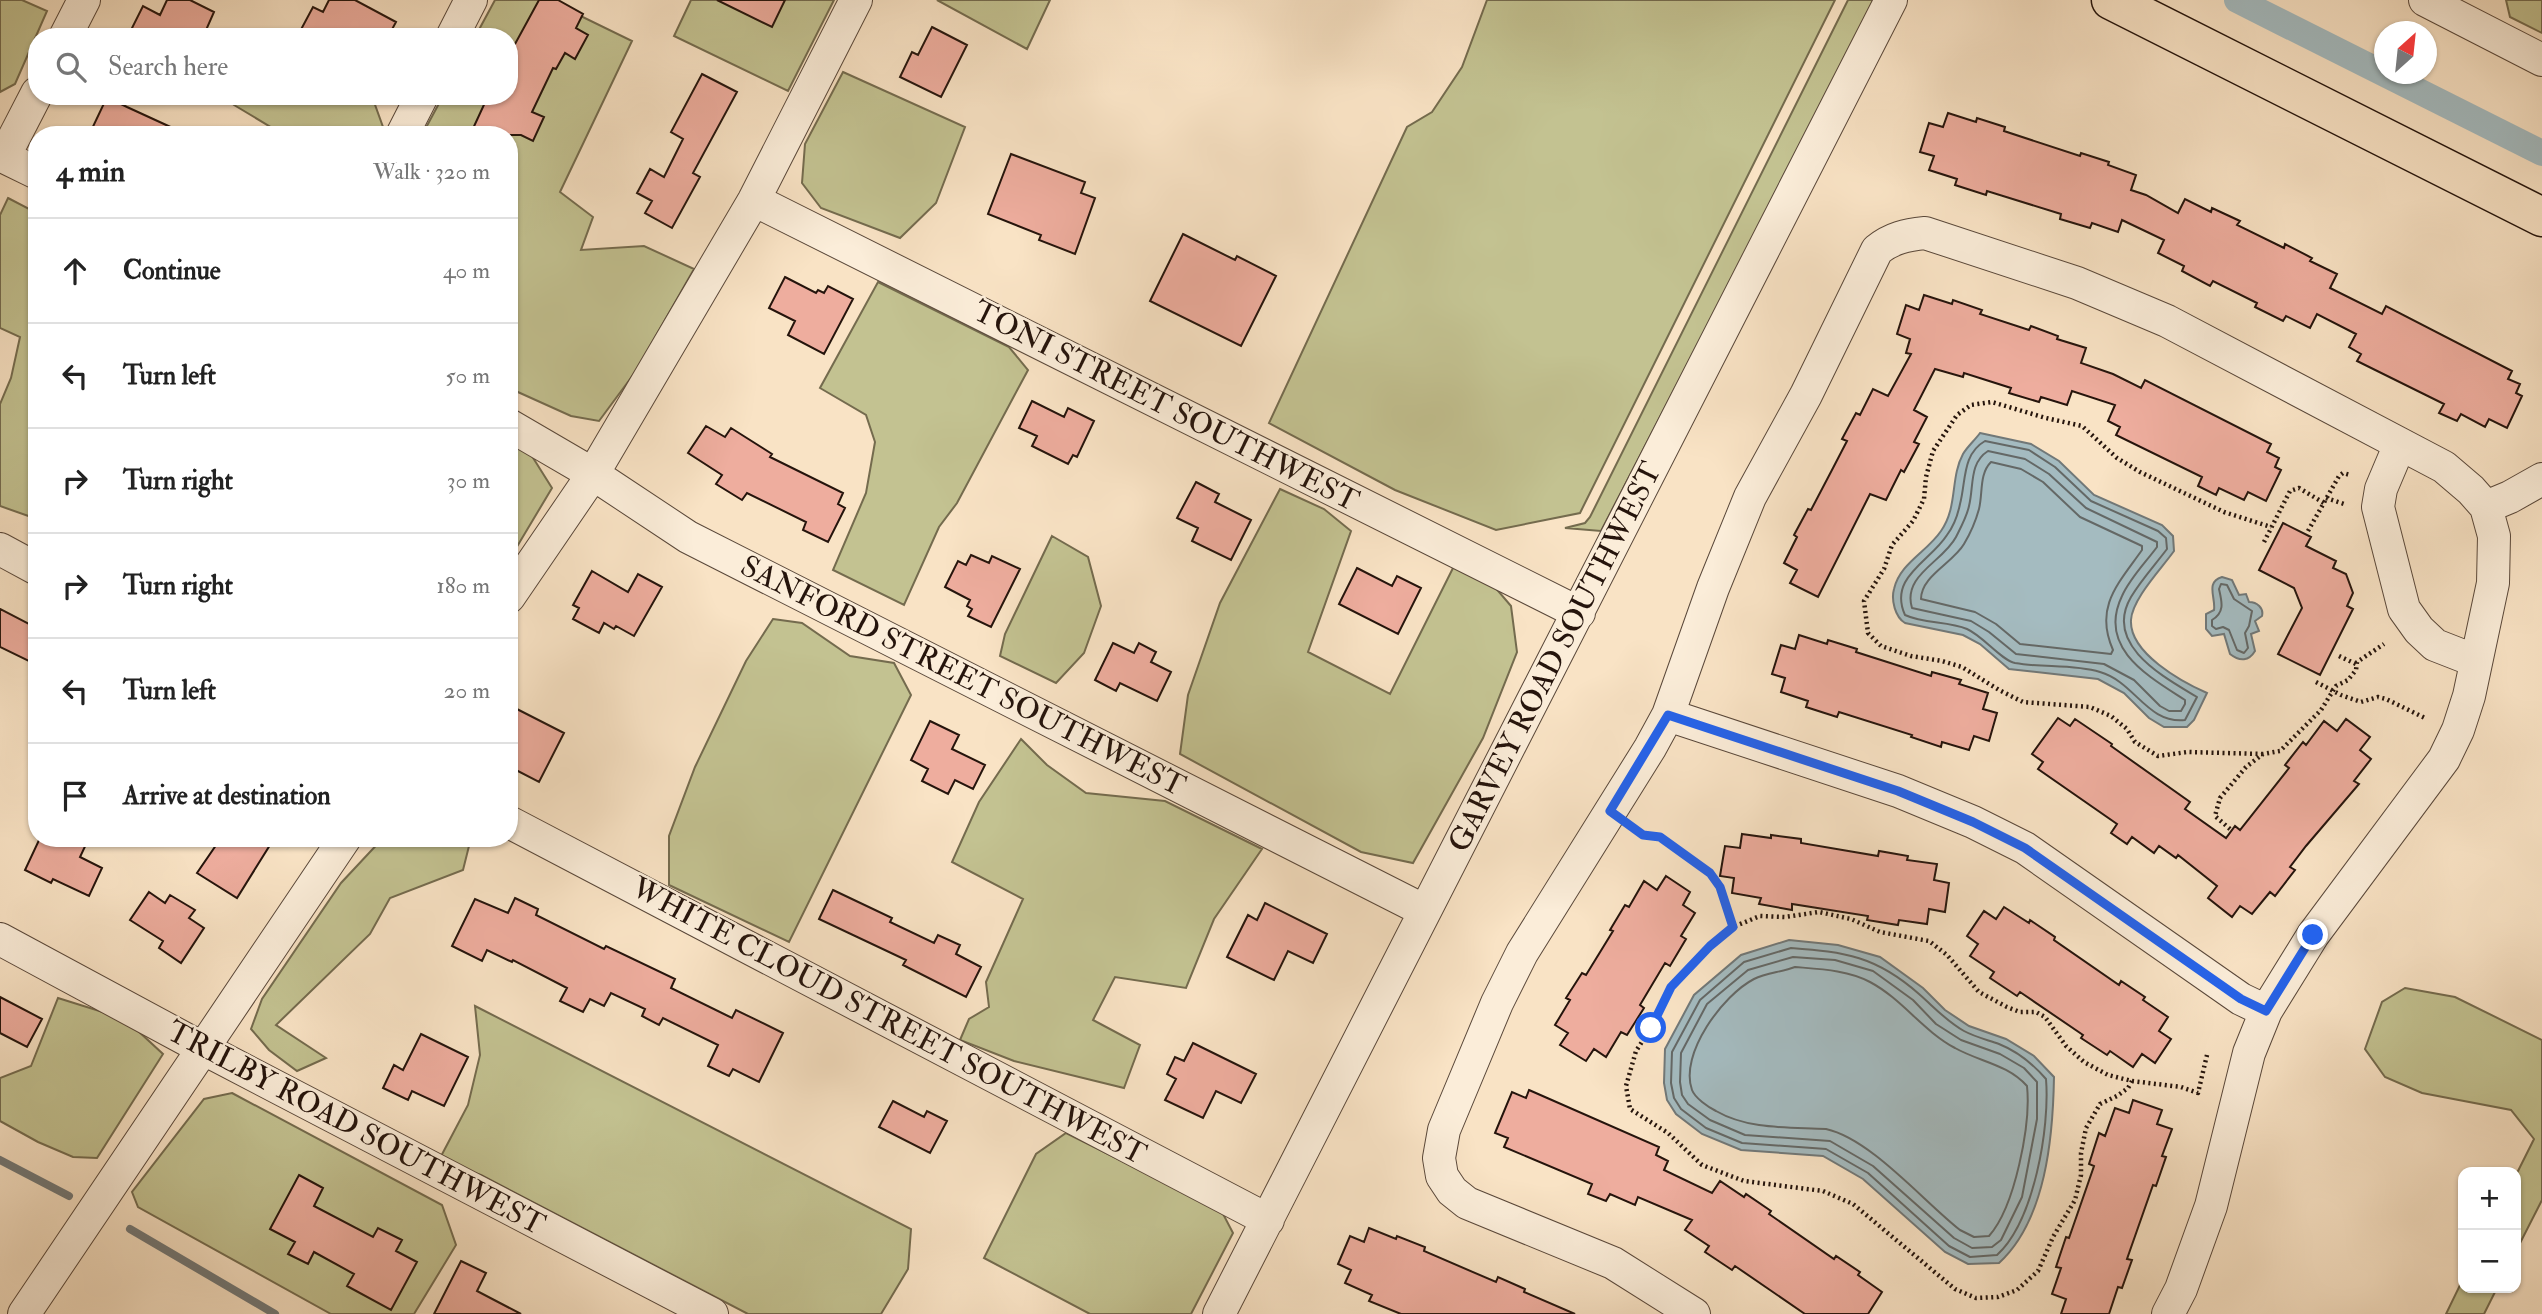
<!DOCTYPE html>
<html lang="en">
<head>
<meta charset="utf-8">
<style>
  :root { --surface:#fff; --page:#f6f6f6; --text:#222; --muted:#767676; --line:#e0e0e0 }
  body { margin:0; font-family:"IM FELL Double Pica",serif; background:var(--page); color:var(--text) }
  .controls { position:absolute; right:21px; bottom:21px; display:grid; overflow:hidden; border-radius:14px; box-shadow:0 2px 5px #0004 }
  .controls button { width:63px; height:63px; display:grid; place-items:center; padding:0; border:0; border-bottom:2px solid var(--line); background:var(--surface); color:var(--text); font:35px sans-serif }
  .compass { position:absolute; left:2374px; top:21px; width:63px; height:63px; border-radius:50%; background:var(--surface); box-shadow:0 2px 5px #0004; rotate:27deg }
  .stop { position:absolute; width:21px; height:21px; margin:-16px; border:5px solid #2563eb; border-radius:50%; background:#fff }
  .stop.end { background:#2563eb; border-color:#fff; box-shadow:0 2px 7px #0008 }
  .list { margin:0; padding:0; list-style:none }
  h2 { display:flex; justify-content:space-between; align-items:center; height:91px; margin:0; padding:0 28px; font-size:30px }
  h2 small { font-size:23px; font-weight:400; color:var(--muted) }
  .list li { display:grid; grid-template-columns:46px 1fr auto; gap:21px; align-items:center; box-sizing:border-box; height:105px; padding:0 28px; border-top:2px solid var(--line) }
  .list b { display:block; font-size:26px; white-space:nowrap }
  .list em { font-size:23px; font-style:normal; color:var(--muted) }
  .icon { flex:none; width:38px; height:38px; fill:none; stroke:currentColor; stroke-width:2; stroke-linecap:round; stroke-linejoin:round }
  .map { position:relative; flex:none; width:2542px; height:1314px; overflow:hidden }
  .search { position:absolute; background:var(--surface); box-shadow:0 2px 5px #0004; left:28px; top:28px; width:490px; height:77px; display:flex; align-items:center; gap:18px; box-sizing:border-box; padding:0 24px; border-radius:28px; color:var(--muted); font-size:26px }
  .panel { position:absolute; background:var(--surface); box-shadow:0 2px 5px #0004; left:28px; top:126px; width:490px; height:721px; border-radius:28px }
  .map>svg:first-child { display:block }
  .green { fill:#c3c291; stroke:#746b4e; stroke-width:2 }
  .water { fill:#a4bbc0; stroke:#717878; stroke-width:2 }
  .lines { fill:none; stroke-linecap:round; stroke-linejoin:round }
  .shore { stroke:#646866; stroke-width:2 }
  .stream { stroke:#717878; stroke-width:8 }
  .canal { stroke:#a4bbc0; stroke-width:26 }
  .building { fill:#eead9e; stroke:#25140c; stroke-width:2 }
  .minor-casing { stroke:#5a483a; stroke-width:34 }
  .major-casing { stroke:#25140c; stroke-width:41 }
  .path { stroke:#25140c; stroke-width:4.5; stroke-dasharray:2 3.5; stroke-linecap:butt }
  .minor { stroke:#fbedd9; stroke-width:32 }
  .major { stroke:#f9e3c5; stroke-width:38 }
  .route { stroke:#2563eb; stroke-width:9 }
  .labels { text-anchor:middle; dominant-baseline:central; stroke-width:5; stroke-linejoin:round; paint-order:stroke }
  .street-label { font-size:30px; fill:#25140c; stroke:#fbedd9 }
</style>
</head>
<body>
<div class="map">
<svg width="2542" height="1314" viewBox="0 0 2542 1314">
  <rect width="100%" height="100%" fill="#f9e3c5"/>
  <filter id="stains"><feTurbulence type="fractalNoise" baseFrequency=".00286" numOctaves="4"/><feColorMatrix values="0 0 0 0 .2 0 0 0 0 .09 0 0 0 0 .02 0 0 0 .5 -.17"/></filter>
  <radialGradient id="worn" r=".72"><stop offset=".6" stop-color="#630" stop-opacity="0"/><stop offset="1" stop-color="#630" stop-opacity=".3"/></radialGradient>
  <path class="green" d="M0,0H22L47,11L15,84L0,92Z
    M495,0H548L632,41L560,192L593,217L581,250L644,246L694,269L636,371L599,421L571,416L509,388V135H422L443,96H509V37H475Z
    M691,0H834L788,91L674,36Z
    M937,0H1050L1027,49Z
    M1487,0H1835L1580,513L1496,530L1395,490L1269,423L1407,127L1432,112L1462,67Z
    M1848,0H1876L1601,531L1565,528L1585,523L1590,517Z
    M2506,0H2542V33L2510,17Z
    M843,72L965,127L936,203L900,238L821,208L802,183L805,144Z
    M239,96H361L374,102L383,127L379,135H284L234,105Z
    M8,198L37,213V519L0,506V404L11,378L20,337L0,328V215Z
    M878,282L1009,347L1028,370L957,503L939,527L904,605L833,570L866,493L875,442L866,415L820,388Z
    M509,441L530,453L552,488L515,550L509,549Z
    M1280,489L1324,509L1351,531L1308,652L1390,694L1454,566L1488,579L1511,606L1517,652L1483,738L1413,863L1361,852L1180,754L1188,695L1220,603Z
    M1052,536L1088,557L1101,606L1084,653L1056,683L1000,656L1005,634Z
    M773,619L802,623L850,656L894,663L911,695L789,942L669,885V836L695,767L746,661Z
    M1021,739L1047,765L1086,793L1165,801L1262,849L1214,919L1186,988L1115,977L1093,1020L1140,1045L1124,1088L1014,1061L960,1040L969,1019L989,1007L986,982L1023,899L952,862L979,802Z
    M383,838H471L463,870L390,898L370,934L276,1025L326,1058L297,1071L269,1050L251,1029L262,999L341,883Z
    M2405,988L2455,997L2542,1040V1200L2516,1251V1175L2534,1139L2511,1110L2422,1093L2385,1077L2365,1049L2382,1002Z
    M58,998L125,1019L163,1054L97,1158L73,1157L38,1142L0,1121V1078L31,1066Z
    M475,1006L911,1229L908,1269L881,1314H748L481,1175L438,1162L468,1105L480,1055Z
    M232,1093L442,1205L456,1245L414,1314H331L138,1207L132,1192L204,1099Z
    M1066,1133L1221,1210L1233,1233L1191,1314H1090L984,1258L1036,1154Z
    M2463,1279V1288H2497L2484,1314H2446Z"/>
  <path class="water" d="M1980,433L2031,444L2059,461L2094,495L2162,525L2173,536L2174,551C2162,568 2132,599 2131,620C2129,653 2182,682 2207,693L2194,720L2187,727H2164L2149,718L2124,693L2098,679L2009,669L1980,644L1963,635L1905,623C1895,617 1891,600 1894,589C1900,563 1927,552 1941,531C1958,507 1950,478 1963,454C1967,447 1975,440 1980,433Z
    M2222,577L2232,580L2239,595L2246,594L2249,602C2257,602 2264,608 2262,616L2255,621L2259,631L2251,634L2255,651C2249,661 2240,662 2230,654L2224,634L2212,636L2206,629V614L2214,610C2216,598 2205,582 2222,577Z
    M1789,940L1838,945L1880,957L1923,988L1945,1010L1969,1026L2006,1039L2034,1056L2054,1077C2053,1137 2046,1220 1999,1263L1968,1264L1945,1252L1863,1179L1823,1156L1741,1150L1702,1134L1676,1114L1667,1100L1664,1083L1665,1049L1694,995L1741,955Z"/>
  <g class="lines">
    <path class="shore" d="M1985,441L2029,450L2055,467L2091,501L2158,531L2166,538L2167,549C2155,565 2141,580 2131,597C2103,645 2164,677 2197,697L2185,720C2147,724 2135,682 2100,672C2073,664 2043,668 2015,663C2001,660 1983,636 1967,629C1948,621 1924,624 1905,615C1888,577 1930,562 1947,535C1953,527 1958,514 1960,504C1966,482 1962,454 1985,441Z
      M1988,451L2025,459L2049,474L2086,508L2157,542V547C2146,562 2130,578 2122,596C2097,648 2148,676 2185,700V704L2181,711H2169L2160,706L2134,680L2104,664L2016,654L1989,632L1971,621L1912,608C1902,575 1943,562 1956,537C1961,527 1967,516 1969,506C1974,486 1969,463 1988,451Z
      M1991,462L2021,469L2043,482L2080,517L2142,546V550C2118,584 2094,607 2113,650L2111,654L2020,644L1996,624L1975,612L1921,599C1921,576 1953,563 1964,544C1970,534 1976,520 1979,509C1983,493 1979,474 1991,462Z
      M2221,584L2227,585L2234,599L2252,611L2249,626L2245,633L2248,648L2244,653L2237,650L2229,630L2223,627L2216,629L2212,626V620C2225,612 2222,602 2219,589Z
      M1791,948C1845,952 1876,956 1919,994C1934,1007 1946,1021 1964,1031C1975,1037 1988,1040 1999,1044C2019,1052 2033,1064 2046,1079C2050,1128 2034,1221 1997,1255L1970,1257L1949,1246L1868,1173L1826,1149L1742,1143L1706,1128L1681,1109L1674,1098L1671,1083L1672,1052L1700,1000L1744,962Z
      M1793,957L1835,960L1873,971L1913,1000L1936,1024L1961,1040L2000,1054L2024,1068L2037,1082V1119L2022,1197L2001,1240L1992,1247L1972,1248L1954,1238L1873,1166L1830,1141L1745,1135L1710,1120L1688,1104L1682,1095L1680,1082L1681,1053L1707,1004L1748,970Z
      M1795,967C1819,969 1848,970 1870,982C1902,999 1923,1031 1955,1048C1980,1062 2007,1064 2027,1086C2031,1124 2015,1207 1989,1236L1974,1237L1960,1230C1923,1201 1871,1139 1826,1129C1789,1127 1749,1130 1716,1111C1708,1107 1695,1098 1692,1090C1679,1054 1723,995 1754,979C1766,973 1782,972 1795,967Z"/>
    <path class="stream" d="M0,1160L69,1196
      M130,1229L275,1314"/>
    <path class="canal" d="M2237,0L2542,153"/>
  </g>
  <path class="building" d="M167,0H190L214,12L203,37H145L131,30L143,6L160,15Z
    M329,0H355L396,22L388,37H297L313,7L323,12Z
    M539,0H558L583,14L576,28L588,35L575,59L565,53L556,69L553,68L532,112L544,117L533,141L521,135H470L488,96H509V55Z
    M717,0H785L772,27Z
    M932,27L967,45L941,97L900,77L912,52L918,55Z
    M702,74L737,92L693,173L700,177L672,228L645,213L652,201L637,193L650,169L664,177L683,139L671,132Z
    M107,97L127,107L188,135H89Z
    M1948,113L1976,122L1977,118L2005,127L2004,131L2080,156L2081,153L2109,162L2108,165L2136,175L2131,190L2146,195L2178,213L2185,199L2211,212L2212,208L2240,221L2237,225L2284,248L2285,244L2312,258L2310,261L2337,274L2330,288L2382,314L2386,306L2512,371L2508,379L2520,384L2516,393L2522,396L2507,428L2489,419L2485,427L2461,414L2457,421L2439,413L2444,404L2357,361L2361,354L2349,347L2356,334L2317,314L2310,328L2286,316L2283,321L2255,307L2257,303L2213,281L2210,286L2182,271L2184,266L2158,253L2164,240L2122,220L2118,232L2092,223L2090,228L2060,219L2061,214L1987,191L1986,195L1955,185L1957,179L1929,170L1934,156L1920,152L1929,123L1943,127Z
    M1011,154L1085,182L1081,193L1095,198L1075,254L1039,240L1041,235L988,214Z
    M1183,234L1235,260L1237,256L1276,276L1241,346L1150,301Z
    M785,277L816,293L818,290L824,293L828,286L853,299L824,354L788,335L795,321L769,308Z
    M1924,295L1952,304L1953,300L1982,310L1980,314L2029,330L2031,326L2058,336L2057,339L2086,348L2081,363L2113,374L2141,388L2145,380L2271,444L2267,452L2279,458L2275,467L2281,470L2266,501L2248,492L2244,500L2219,488L2216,495L2198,486L2202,477L2116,435L2120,427L2108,421L2115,405L2072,391L2067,405L2041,397L2039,402L2009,393L2011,388L1964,373L1963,377L1935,369L1914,410L1927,417L1914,442L1919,444L1904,472L1901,470L1886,500L1870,494L1818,597L1790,583L1797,570L1784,563L1797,537L1794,535L1808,509L1811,510L1833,468L1847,441L1842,439L1856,413L1860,415L1873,389L1888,396L1911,354L1906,353L1910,339L1897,334L1906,305L1919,310Z
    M1032,401L1064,417L1068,408L1094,421L1077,457L1073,455L1068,464L1032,446L1037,436L1019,428Z
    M706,426L725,437L731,428L772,454L770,457L843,493L838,504L845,508L828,542L803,530L806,522L747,493L742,500L716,484L722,475L688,453Z
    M1196,482L1219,494L1215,502L1251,520L1231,560L1192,541L1198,528L1177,518Z
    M2283,523L2311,537L2306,546L2336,561L2333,568L2346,574L2353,593L2347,606L2353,609L2320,675L2278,654L2302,608L2294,588L2259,570Z
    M971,555L989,563L992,556L1020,569L991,627L968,616L972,609L967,606L970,600L945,587L958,561L966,565Z
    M1357,568L1392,586L1397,576L1421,588L1398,634L1339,604Z
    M592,571L628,592L638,574L662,587L634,636L616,626L614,629L604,623L599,633L573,619L579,608L573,605Z
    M0,609L37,628V665L0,647Z
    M1799,635L1827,644L1828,640L1857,649L1856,652L1931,676L1932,672L1961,680L1959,684L1988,693L1983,709L1997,713L1989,741L1974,736L1969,750L1942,742L1941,747L1911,737L1912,735L1839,712L1837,717L1806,707L1808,701L1781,692L1785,678L1772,674L1781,645L1795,649Z
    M1113,643L1134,653L1139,643L1156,652L1151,662L1171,672L1157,701L1120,683L1116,691L1095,680Z
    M509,705L564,733L539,782L512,768L516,760L509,756Z
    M2058,718L2070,726L2075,719L2112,744L2111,746L2190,802L2185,809L2226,838L2235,826L2240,830L2289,768L2285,765L2303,742L2306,745L2324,721L2337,731L2346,719L2370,737L2360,750L2371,759L2354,781L2359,784L2306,846L2290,867L2295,870L2275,896L2270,892L2252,914L2240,906L2232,917L2208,898L2217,886L2178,855L2176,858L2159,846L2154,853L2132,837L2127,844L2111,833L2117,824L2038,769L2043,762L2032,754Z
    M930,721L959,735L952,749L985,765L973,789L955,780L948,794L922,781L928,769L911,760Z
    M1742,834L1771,838V835L1801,839V843L1878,856L1879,851L1908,856L1907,860L1937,864L1934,880L1949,883L1945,912L1929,909L1927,924L1899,920L1898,925L1867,920L1868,916L1792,904V910L1759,904L1761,898L1732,893L1734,878L1720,876L1725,846L1740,848Z
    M40,838H89L80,857L102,868L89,896L53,879L51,883L25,870Z
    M221,838H259L270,845L237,898L197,873Z
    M1666,876L1690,892L1683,905L1695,913L1681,936L1686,939L1670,966L1665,963L1640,1005L1644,1008L1627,1035L1621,1032L1606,1057L1594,1049L1586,1061L1560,1045L1568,1033L1555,1025L1570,1000L1566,998L1582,973L1586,975L1613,931L1610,930L1625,905L1629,907L1644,881L1657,890Z
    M833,890L892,918L890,922L934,943L938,935L960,945L956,954L981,967L966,997L903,965L906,960L819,919Z
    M149,892L165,903L170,895L195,910L189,918L204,928L181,963L159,948L163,941L130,920Z
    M515,898L538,909L536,915L604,949L606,946L675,979L671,988L732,1018L736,1010L783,1033L759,1082L733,1069L729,1076L708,1066L718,1045L663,1018L659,1025L642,1016L645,1009L611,993L604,1006L590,999L583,1012L560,1001L567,988L513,960L512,962L487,950L482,961L452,946L475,899L508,913Z
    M1265,903L1327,934L1313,963L1288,951L1274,980L1227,957L1248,915L1257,920Z
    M2004,907L2029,923L2030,920L2055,937L2054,940L2119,985L2121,981L2145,997L2143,1000L2168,1017L2159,1031L2171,1039L2155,1063L2142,1054L2133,1067L2110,1051L2107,1055L2081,1038L2083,1035L2020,992L2017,996L1990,978L1994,972L1970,956L1978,944L1967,936L1984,911L1996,919Z
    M0,997L42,1019L27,1047L0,1033Z
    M421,1034L468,1057L444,1106L412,1091L408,1100L383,1088L394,1065L403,1070Z
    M1193,1043L1256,1074L1241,1103L1216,1091L1203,1118L1165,1100L1176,1079L1167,1074L1175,1057L1184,1061Z
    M1529,1090L1659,1147L1656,1155L1668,1161L1664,1170L1712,1193L1720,1181L1744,1197L1746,1194L1771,1211L1769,1214L1834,1259L1836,1256L1860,1272L1858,1275L1882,1292L1868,1314H1805L1735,1266L1732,1270L1705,1252L1709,1246L1685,1230L1692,1220L1638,1197L1635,1205L1610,1194L1606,1201L1588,1194L1592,1184L1504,1147L1508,1138L1495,1133L1512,1092L1526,1098Z
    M2133,1100L2162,1110L2157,1124L2172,1129L2162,1156L2166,1157L2156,1186L2153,1185L2127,1259L2132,1260L2122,1288L2118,1287L2109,1314H2061L2066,1299L2052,1294L2061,1268L2056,1267L2066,1237L2069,1238L2094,1166L2089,1164L2099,1133L2105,1136L2115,1108L2129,1113Z
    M893,1101L924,1117L927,1111L947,1121L930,1153L879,1127Z
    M299,1175L323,1188L314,1206L373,1237L378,1228L402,1240L396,1251L417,1262L391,1310L347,1286L354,1274L314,1252L308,1264L288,1254L295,1242L270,1229Z
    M1369,1228L1396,1239L1397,1236L1425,1247L1424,1251L1496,1282L1498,1277L1525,1289L1524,1292L1575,1314H1401L1369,1301L1372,1295L1345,1283L1351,1270L1338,1264L1350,1236L1364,1242Z
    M461,1261L486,1273L477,1291L521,1314H434Z"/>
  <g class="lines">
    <g class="minor-casing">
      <path id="minor" d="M2425,0L2542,60
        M65,37L84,0
        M452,37L471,0
        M402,135L422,96
        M0,155L37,173
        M4,157L37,93
        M754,200L1579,613
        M509,425L593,474L688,537L1425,911
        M2400,444L2381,489L2378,507L2404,609L2419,630L2435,645L2476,661
        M2486,507L2510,497L2542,479
        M0,549L37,569
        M509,597L593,474L754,200L856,0
        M1668,715L1898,791L1973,822L2025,848L2241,999L2266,1011
        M509,822L1268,1220
        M0,939L204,1049L712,1314
        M24,1314L345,838
        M1219,1314L1891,0
        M1694,1314L1613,1263L1467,1203L1452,1191L1442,1176L1439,1158L1444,1130L1497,1003L1522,953L1650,748L1668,715L1713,588L1750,497L1806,395L1877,250C1892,238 1906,235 1925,233L2077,283L2167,321L2444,467L2471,490L2486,507L2494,536L2493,583L2469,696L2458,730L2444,759L2313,935L2266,1011L2249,1053L2211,1206L2181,1289L2168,1314"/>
    </g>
    <g class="major-casing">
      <path id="major" d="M2111,0L2542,217"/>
    </g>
    <path class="path" d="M2326,498L2344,504
      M2308,531L2339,476L2343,473L2350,475
      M2264,542L2290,491L2299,488L2324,503
      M2339,656L2356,664
      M2316,682L2341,695L2361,702L2378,697L2386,699L2427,719
      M2263,754L2187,752L2158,756L2135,742L2127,729L2111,716L2090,707L2023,702L1999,690L1962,667L1942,661L1911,656L1881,646L1868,633L1864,601L1884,569L1892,545L1913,521L1924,499L1926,477L1933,451L1957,415L1971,405L1992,402L2046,418L2082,426L2117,458L2140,472L2224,512L2271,527
      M1631,826L1643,835L1660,837L1710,873L1720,887L1733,927L1710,946L1671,987L1651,1028L1636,1051L1626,1086L1630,1109L1668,1133L1702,1165L1744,1181L1823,1191L1853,1204L1955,1289L1976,1298L1998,1297L2017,1290L2038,1271L2053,1237L2075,1200L2081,1175V1153L2086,1128L2100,1104L2117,1096L2128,1088L2132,1081L2108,1075L2084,1062L2066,1046L2045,1017L2036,1012H2020L2007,1007L1979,992L1947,955L1929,941L1880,932L1851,919L1819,912L1785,917L1760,916L1733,927
      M2230,829L2215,816L2220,798L2246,767L2263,754L2280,751L2321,710L2336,686L2348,680L2356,670L2357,662L2384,644
      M2132,1081L2181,1087L2198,1093L2207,1055"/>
    <use href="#minor" class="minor"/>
    <use href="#major" class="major"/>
  </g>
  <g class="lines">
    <path class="route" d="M1651,1028L1671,987L1710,946L1733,927L1720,887L1710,873L1660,837L1643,835L1610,811L1668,715L1898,791L1973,822L2025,848L2241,999L2266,1011L2313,935"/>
  </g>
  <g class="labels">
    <g class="street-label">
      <text transform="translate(1166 406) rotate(27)">TONI STREET SOUTHWEST</text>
      <text transform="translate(1555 657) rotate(-63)">GARVEY ROAD SOUTHWEST</text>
      <text transform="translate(963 676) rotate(27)">SANFORD STREET SOUTHWEST</text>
      <text transform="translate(889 1021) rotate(28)">WHITE CLOUD STREET SOUTHWEST</text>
      <text transform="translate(356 1128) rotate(28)">TRILBY ROAD SOUTHWEST</text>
    </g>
  </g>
  <rect width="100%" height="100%" filter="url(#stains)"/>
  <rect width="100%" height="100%" fill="url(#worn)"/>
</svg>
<div class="controls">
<button>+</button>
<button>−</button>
</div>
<svg class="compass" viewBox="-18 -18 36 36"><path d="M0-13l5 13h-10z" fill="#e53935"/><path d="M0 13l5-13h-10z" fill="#767676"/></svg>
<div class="stop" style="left:1651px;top:1028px"></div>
<div class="stop end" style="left:2313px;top:935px"></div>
<div class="search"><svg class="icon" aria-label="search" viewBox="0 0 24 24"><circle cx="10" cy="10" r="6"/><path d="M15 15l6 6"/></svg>Search here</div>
<section class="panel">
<h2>4 min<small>Walk · 320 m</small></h2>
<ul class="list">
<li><svg class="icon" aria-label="ahead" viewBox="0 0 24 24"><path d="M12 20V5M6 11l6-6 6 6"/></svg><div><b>Continue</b></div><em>40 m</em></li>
<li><svg class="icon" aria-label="left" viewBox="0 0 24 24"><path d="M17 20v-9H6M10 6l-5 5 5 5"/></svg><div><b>Turn left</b></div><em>50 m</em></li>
<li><svg class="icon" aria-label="right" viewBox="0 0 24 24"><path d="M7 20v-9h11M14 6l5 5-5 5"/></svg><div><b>Turn right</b></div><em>30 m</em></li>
<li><svg class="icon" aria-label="right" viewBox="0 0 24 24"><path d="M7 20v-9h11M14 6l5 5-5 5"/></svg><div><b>Turn right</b></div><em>180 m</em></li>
<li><svg class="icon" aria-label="left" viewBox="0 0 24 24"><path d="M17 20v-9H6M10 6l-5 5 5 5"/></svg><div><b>Turn left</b></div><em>20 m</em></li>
<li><svg class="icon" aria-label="arrive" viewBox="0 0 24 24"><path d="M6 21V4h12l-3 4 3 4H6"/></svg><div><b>Arrive at destination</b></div></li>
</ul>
</section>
</div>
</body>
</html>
